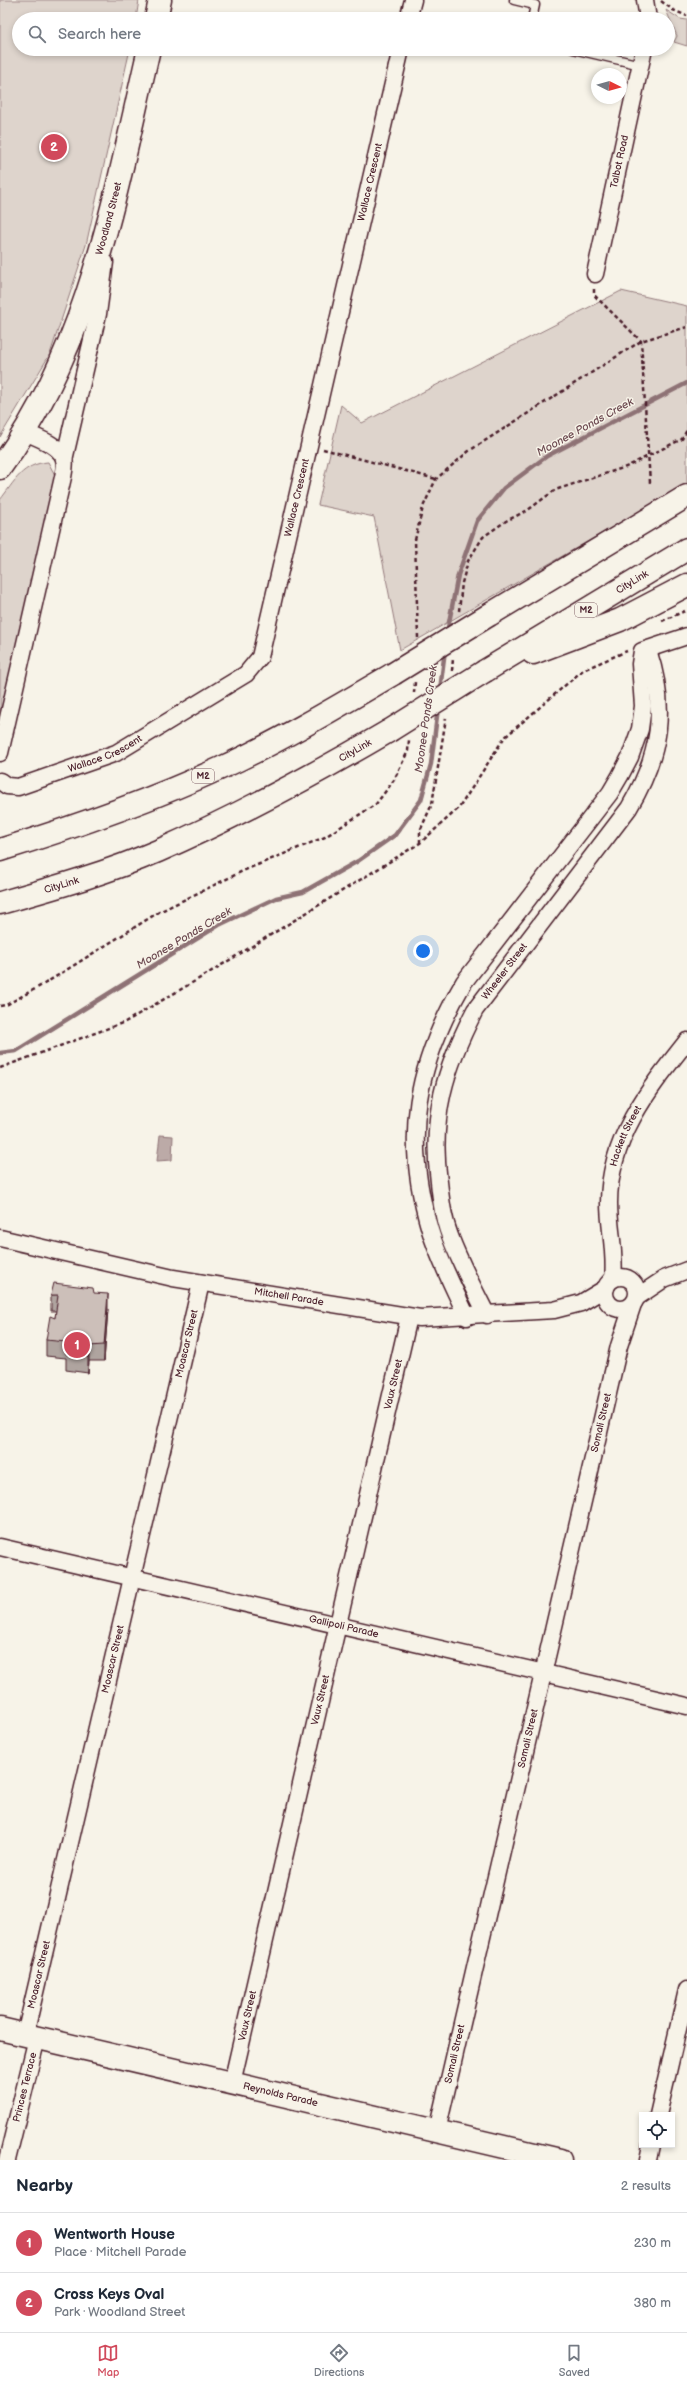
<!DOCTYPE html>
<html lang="en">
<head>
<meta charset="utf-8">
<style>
  :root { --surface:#fff; --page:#f6f6f7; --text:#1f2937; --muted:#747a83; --line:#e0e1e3; --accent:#d1495b }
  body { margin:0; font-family:"Balsamiq Sans",sans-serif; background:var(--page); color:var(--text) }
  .controls { position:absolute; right:12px; bottom:12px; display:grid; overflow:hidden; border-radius:0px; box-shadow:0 2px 6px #0003 }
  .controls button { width:36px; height:36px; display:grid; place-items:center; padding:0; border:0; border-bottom:1px solid var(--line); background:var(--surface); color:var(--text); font:20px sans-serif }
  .compass { position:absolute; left:591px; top:68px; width:36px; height:36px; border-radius:50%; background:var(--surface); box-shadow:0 2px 6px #0003; rotate:95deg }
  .you { position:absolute; left:423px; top:951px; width:14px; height:14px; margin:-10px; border:3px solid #fff; border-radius:50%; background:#1a73e8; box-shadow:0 0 0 6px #1a73e833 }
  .badge { display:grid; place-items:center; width:26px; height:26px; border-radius:50%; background:var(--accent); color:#fff; font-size:13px; font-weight:700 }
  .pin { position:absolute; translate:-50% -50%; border:2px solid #fff; box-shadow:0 1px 4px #0006 }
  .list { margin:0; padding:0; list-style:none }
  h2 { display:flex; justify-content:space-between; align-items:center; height:52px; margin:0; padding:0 16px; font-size:17px }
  h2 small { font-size:13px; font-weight:400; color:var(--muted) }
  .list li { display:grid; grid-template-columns:26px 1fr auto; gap:12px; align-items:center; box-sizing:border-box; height:60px; padding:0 16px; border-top:1px solid var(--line) }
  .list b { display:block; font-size:15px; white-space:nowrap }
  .list p { margin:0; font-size:13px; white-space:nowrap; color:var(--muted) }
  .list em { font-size:13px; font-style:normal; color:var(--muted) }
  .icon { flex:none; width:22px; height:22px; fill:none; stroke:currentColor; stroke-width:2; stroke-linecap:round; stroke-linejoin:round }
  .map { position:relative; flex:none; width:687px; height:2160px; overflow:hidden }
  .search { position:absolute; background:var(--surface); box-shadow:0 2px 6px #0003; left:12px; right:12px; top:12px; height:44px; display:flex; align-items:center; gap:10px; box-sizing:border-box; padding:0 14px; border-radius:22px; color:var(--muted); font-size:15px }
  .sheet { height:172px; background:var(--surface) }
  nav { display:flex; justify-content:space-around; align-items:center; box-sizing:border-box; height:56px; border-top:1px solid var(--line); background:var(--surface); font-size:11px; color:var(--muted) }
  nav a { display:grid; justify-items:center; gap:2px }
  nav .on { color:var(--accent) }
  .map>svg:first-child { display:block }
  .green { fill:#ded4cc; stroke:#947a7c }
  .water { fill:#bcaaa7; stroke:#8e7275 }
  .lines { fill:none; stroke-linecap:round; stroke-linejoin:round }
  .stream { stroke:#8e7275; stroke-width:4.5 }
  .lane-casing { stroke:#4a1f2b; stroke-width:11 }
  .street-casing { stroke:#4a1f2b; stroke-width:19 }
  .secondary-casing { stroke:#4a1f2b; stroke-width:25 }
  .highway-casing { stroke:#4a1f2b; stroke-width:25 }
  .path { stroke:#4a1f2b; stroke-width:2.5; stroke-dasharray:4 3; stroke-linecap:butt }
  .lane { stroke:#f7f3e8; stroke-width:8 }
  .street { stroke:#f7f3e8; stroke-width:16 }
  .secondary { stroke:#f7f3e8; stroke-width:22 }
  .highway { stroke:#f7f3e8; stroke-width:22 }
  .highway-bridge-casing { stroke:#4a1f2b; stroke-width:25; stroke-linecap:butt }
  .highway-bridge { stroke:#f7f3e8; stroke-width:22 }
  .wall { fill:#afa49f; stroke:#4a1f2b }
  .shaded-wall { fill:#8f8682; stroke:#4a1f2b }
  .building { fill:#ccbfb9; stroke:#4a1f2b }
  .labels { text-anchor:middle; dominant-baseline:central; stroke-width:3; stroke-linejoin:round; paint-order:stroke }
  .shield { fill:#f7f3e8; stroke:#7e5f64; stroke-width:1 }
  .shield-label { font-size:9px; font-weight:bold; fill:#4a1f2b }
  .street-label { font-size:10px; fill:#4a1f2b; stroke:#f7f3e8 }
  .water-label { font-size:11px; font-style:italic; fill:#6c4950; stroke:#f7f3e8 }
</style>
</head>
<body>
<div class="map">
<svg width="687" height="2160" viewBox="0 0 687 2160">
  <rect width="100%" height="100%" fill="#f7f3e8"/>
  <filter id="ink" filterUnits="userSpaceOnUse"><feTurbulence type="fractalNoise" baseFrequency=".025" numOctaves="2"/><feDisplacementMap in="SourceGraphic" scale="8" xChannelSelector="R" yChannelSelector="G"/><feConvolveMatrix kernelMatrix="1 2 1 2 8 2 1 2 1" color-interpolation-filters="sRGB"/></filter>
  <g filter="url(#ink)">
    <path class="green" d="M0,0H139L136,19H19V49H130L86,245L50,354L0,437Z
      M666,10L680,19L687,20V46L674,42L677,36Z
      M621,291L687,306V484L400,650L374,517L318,505L341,405L362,423Z
      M48,462L56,477L0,737V500C15,481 22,464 48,462Z"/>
    <path class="water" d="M160,1135L173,1136L172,1160L157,1161Z"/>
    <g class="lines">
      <path class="stream" d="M447,633L458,575L477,521L504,488L547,456L687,383
        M440,690L445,650
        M0,1053L16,1051L219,925L276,898L303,892L358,861L395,835L421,800L431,764L438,708"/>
      <g class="lane-casing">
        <path id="lane" d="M514,0L535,5L532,19
          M573,49L641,65"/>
      </g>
      <g class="street-casing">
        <g id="street">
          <path d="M645,0L648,19"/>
          <path d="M408,19L413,0"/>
          <path id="s1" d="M595,274L644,49"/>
          <path d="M64,460L98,314L105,262"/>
          <path d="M0,753L63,477C64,472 66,463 64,458C58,444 37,438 25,432"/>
          <path id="s2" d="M0,781L7,786L18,787L116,753L246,674L260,657L401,49"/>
          <path id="s3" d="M0,1238L173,1278L420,1318L554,1310L581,1303L606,1288"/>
          <circle cx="621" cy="1293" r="16"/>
          <path id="s4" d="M613,1279C616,1252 609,1229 609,1203C609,1138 649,1089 687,1041"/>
          <path d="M637,1297L664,1279L687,1270"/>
          <path id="s5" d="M487,1315C474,1289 460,1263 450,1236C443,1218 441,1200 439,1182C430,1117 445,1068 475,1010L629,808C660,756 668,709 648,650"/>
          <path d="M467,1317C454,1288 439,1260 430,1230C402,1136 416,1065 464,982L610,793L620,776L630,757L640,729L643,706L640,664L642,651L687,636"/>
          <path id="s6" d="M0,1547L687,1706"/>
          <path id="s7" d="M25,2035L201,1283"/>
          <path id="s8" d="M232,2083L409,1317"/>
          <path d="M658,2115L687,1990"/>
          <path id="s9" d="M437,2131L619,1346L633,1304"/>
          <path id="s10" d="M7,2160L37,2038"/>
          <path d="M648,2160L651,2145"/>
        </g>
      </g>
      <g class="secondary-casing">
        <g id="secondary">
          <path d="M156,19L160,0"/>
          <path id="s11" d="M0,468C90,346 115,194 149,49"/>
          <path id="s12" d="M0,2029L560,2160"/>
        </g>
      </g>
      <g class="highway-casing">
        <g id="highway">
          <path d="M489,615L687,496"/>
          <path d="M533,653L620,620L687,585"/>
          <path id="s13" d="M485,671L687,549"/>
          <path d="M0,850C75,827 149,801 221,768C280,741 337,707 393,674"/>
          <path id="s14" d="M0,903C53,888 107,873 158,851C238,816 314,775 389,731"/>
        </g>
      </g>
      <path class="path" d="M661,1L673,10L687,16
        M594,289V295L641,341L650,483
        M323,449L436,479
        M459,611L462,583L468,561L483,537L506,521L528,510L555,490L626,467L682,439L687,430
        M662,621L687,610
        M418,638L415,540L423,507L436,479L469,451L641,341L687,327
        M452,671L453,658
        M414,693L415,682
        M420,843V831L432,804L446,718
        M0,1006L6,1005L44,984L159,912L245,870L325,837L376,804L394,780L408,751L409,740
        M0,1068L125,1022L202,977L420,843L459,808L504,738L583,670L627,651"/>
      <use href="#lane" class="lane"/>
      <use href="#street" class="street"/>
      <use href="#secondary" class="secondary"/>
      <use href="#highway" class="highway"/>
      <g class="highway-bridge-casing">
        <path id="highway-bridge" d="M393,674L489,615
          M389,731L485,671"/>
      </g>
      <use href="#highway-bridge" class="highway-bridge"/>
    </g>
    <path class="wall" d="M94,1293L108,1309L104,1361H89L88,1373L66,1370V1358L46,1356V1340L55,1318L56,1311H51V1295Z"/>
    <path class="shaded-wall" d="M108,1294V1309L104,1361V1345Z
      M89,1346V1361L88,1373V1357Z"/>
    <path class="building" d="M54,1283L93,1288L94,1293L108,1294L104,1345L89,1346L88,1357L66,1354V1342L46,1340L50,1316L55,1318L58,1295H51Z"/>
  </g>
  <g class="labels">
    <g class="shield">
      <rect x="575" y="603" width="22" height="14" rx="3"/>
      <rect x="192" y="769" width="22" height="14" rx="3"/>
    </g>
    <g class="shield-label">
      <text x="586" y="610">M2</text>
      <text x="203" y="776">M2</text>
    </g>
    <g class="street-label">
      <text stroke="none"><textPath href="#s1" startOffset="115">Talbot Road</textPath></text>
      <text stroke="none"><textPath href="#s2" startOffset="785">Wallace Crescent</textPath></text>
      <text stroke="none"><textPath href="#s11" startOffset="274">Woodland Street</textPath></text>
      <text stroke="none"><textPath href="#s2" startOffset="461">Wallace Crescent</textPath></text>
      <text stroke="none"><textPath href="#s13" startOffset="172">CityLink</textPath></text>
      <text stroke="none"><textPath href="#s14" startOffset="388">CityLink</textPath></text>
      <text stroke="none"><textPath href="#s2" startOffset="113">Wallace Crescent</textPath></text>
      <text stroke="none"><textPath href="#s14" startOffset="64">CityLink</textPath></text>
      <text stroke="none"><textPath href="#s5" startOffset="370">Wheeler Street</textPath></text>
      <text stroke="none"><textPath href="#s4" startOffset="146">Hackett Street</textPath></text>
      <text stroke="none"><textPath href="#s3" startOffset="295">Mitchell Parade</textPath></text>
      <text stroke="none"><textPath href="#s7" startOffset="710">Moascar Street</textPath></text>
      <text stroke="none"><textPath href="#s8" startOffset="717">Vaux Street</textPath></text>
      <text stroke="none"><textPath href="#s9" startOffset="727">Somali Street</textPath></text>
      <text stroke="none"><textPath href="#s6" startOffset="353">Gallipoli Parade</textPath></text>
      <text stroke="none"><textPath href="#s7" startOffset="386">Moascar Street</textPath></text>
      <text stroke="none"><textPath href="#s8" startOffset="393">Vaux Street</textPath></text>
      <text stroke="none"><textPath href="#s9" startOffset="403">Somali Street</textPath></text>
      <text stroke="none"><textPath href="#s7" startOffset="62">Moascar Street</textPath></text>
      <text stroke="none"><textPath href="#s8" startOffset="69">Vaux Street</textPath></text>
      <text stroke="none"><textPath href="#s9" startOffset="79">Somali Street</textPath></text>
      <text stroke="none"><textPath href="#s10" startOffset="75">Princes Terrace</textPath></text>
      <text stroke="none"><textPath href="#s12" startOffset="288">Reynolds Parade</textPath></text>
    </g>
    <g class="water-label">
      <text transform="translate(585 427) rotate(-29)">Moonee Ponds Creek</text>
      <text transform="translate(426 719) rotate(-82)">Moonee Ponds Creek</text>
      <text transform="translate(184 938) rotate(-31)">Moonee Ponds Creek</text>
    </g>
  </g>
</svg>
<div class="controls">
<button><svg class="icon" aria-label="locate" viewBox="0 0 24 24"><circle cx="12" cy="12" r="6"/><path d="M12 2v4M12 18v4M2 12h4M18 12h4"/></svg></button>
</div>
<svg class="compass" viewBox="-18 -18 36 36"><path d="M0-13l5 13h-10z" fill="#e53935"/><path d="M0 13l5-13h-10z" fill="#747a83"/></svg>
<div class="you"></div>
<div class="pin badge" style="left:77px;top:1345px">1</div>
<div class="pin badge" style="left:54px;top:147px">2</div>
<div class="search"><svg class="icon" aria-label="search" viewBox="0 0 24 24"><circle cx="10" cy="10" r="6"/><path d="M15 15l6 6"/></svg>Search here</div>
</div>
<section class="sheet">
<h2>Nearby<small>2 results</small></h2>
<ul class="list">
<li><span class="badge">1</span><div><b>Wentworth House</b><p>Place · Mitchell Parade</p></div><em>230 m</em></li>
<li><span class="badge">2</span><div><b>Cross Keys Oval</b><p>Park · Woodland Street</p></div><em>380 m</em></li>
</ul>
</section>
<nav>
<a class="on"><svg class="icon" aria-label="map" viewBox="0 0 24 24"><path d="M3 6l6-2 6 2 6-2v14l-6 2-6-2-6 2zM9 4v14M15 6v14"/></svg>Map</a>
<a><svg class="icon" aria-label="directions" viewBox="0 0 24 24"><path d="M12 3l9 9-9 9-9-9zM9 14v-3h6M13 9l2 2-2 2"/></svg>Directions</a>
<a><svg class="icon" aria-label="saved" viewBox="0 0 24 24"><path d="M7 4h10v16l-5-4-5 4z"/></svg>Saved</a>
</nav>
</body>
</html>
